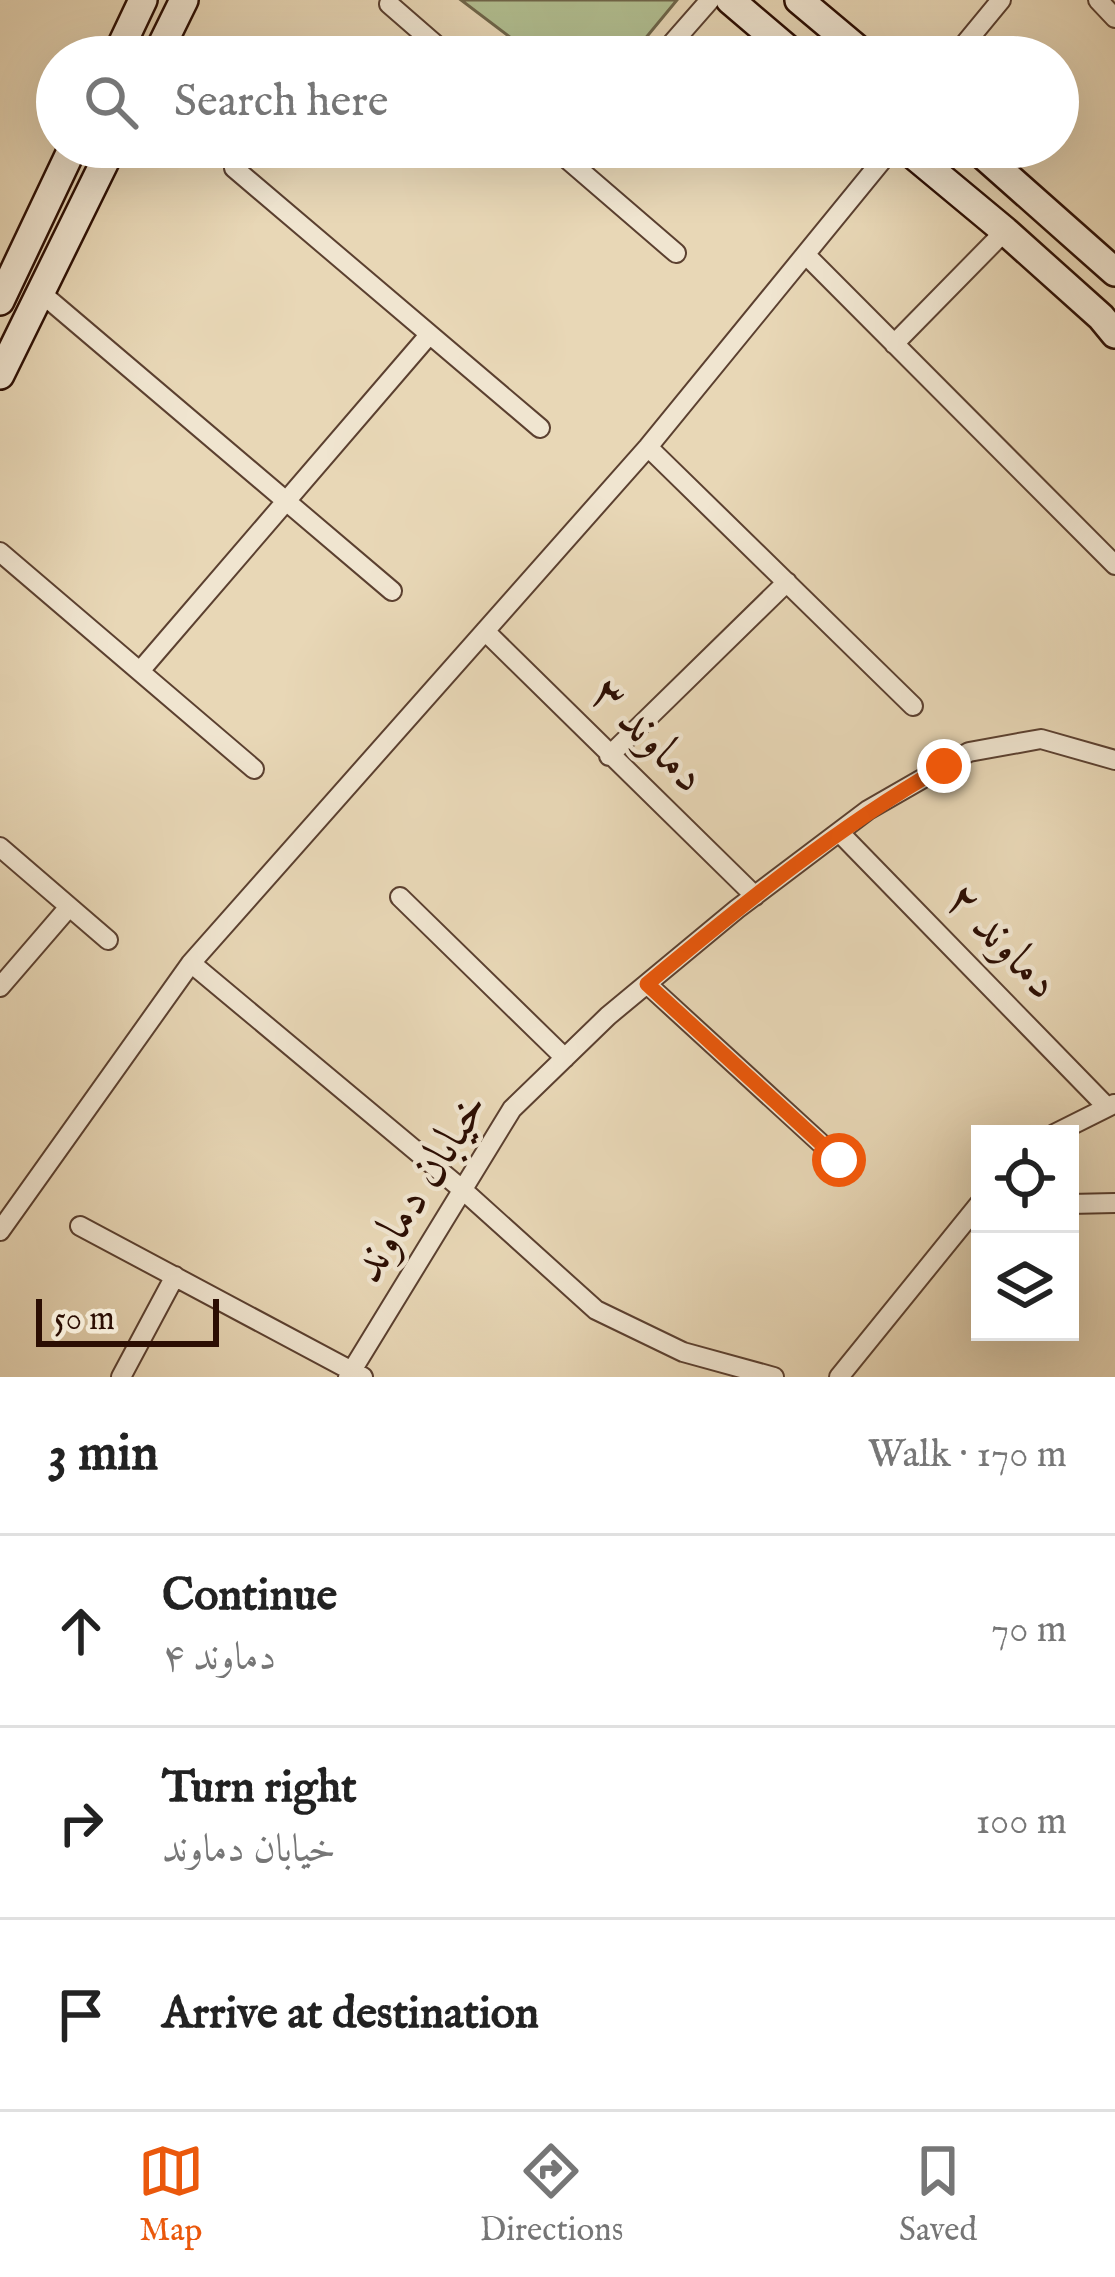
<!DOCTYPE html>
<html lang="en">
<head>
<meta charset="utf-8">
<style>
  :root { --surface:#fff; --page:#f6f6f6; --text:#222; --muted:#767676; --line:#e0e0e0; --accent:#ea580c }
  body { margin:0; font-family:"IM FELL English",Amiri,serif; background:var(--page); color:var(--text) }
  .controls { position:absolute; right:36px; bottom:36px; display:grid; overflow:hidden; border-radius:0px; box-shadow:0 12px 48px #0002 }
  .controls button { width:108px; height:108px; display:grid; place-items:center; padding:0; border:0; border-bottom:3px solid var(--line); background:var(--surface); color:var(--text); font:60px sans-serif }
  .scale { position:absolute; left:36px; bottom:30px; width:183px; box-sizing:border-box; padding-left:12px; border:6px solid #2c0e03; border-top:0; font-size:33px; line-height:42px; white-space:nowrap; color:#2c0e03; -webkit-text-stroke:9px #f0e5d0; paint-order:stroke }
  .stop { position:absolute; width:36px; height:36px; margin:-27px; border:9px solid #ea580c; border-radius:50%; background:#fff }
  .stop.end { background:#ea580c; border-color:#fff; box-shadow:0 3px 12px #0008 }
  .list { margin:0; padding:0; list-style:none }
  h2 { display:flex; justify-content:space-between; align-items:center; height:156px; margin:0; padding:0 48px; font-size:51px }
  h2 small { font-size:39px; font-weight:400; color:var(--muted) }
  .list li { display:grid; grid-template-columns:78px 1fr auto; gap:36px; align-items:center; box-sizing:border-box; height:192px; padding:0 48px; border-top:3px solid var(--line) }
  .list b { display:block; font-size:45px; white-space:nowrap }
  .list p { margin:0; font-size:39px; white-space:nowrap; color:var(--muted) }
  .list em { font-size:39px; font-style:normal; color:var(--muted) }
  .icon { flex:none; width:66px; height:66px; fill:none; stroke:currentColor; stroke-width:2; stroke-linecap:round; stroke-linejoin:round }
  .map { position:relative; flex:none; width:1115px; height:1377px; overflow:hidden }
  .search { position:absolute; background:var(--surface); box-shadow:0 12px 48px #0002; left:36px; right:36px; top:36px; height:132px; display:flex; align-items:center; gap:30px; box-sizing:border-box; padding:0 42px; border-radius:66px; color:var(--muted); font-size:45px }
  .sheet { height:732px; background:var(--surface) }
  nav { display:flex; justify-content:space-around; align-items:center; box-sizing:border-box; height:168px; border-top:3px solid var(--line); background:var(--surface); font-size:33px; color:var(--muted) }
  nav a { display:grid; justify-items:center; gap:6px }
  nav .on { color:var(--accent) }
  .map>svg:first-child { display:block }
  .green { fill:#b2bf91; stroke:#6f664a; stroke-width:3 }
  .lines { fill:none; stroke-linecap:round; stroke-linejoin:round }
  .street-casing { stroke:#5b4030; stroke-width:22 }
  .secondary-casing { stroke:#2c0e03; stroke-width:32 }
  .street { stroke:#f0e5d0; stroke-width:18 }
  .secondary { stroke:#f0e5d0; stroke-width:27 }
  .route { stroke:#ea580c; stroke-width:15 }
  .labels { text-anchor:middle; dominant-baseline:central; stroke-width:9; stroke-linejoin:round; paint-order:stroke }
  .street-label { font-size:48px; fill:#2c0e03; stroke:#f0e5d0 }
</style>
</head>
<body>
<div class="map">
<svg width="1115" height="1377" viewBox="0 0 1115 1377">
  <rect width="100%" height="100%" fill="#e8d7b6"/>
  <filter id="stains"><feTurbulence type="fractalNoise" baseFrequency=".00167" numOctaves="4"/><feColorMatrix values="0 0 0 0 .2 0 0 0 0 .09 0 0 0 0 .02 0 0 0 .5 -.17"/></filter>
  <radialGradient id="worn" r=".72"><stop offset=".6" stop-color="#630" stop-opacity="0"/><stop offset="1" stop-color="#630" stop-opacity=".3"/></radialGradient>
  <path class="green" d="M461,0H677L630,57H536Z"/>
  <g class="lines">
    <g class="street-casing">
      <path id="street" d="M1098,0L1115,18
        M389,4L450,57
        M660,57L710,0
        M954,57L1001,0
        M553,147L676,253
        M234,168L540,428
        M807,256L1115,565
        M40,292L392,591
        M894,344L1005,231
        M648,447L913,706
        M0,552L254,769
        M485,631L755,896
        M140,671L429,335
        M609,756L787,582
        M839,832L1106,1106
        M0,847L108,940
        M400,897L565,1058
        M191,963L464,1191L596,1310L683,1352L774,1377
        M647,984L839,1160
        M0,987L69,907
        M1054,1134L1114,1104
        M1070,1204L1115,1203
        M80,1226L363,1377
        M0,1231L191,963L648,447L893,147
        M121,1377L175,1276
        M348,1377L512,1109L608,1016L737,909L868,810L969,752L1041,739L1115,760
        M839,1377L980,1203"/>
    </g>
    <g class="secondary-casing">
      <path id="secondary" d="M730,0L797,57
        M799,0L867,57
        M116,57L143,0
        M156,57L184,0
        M904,147L1005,231L1101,317L1115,334
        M974,147L1115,272
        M0,301L73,147
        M0,375L112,147"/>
    </g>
    <use href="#street" class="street"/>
    <use href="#secondary" class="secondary"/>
  </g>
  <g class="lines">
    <path class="route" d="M839,1160L647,984C742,905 836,828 944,766"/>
  </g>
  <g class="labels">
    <g class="street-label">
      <text transform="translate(647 736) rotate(45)">دماوند ۳</text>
      <text transform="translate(1001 942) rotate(46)">دماوند ۲</text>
      <text transform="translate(421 1188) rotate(-58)">خیابان دماوند</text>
    </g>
  </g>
  <rect width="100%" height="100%" filter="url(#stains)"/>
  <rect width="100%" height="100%" fill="url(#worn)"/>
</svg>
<div class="controls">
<button><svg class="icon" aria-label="locate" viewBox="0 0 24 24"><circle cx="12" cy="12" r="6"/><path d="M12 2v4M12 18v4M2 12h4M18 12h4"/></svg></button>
<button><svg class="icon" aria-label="layers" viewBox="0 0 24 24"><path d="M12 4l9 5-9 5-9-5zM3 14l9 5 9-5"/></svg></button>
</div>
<div class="scale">50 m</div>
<div class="stop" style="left:839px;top:1160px"></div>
<div class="stop end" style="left:944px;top:766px"></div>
<div class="search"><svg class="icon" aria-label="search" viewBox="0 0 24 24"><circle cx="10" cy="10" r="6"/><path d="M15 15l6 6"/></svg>Search here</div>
</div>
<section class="sheet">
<h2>3 min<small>Walk · 170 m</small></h2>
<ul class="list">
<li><svg class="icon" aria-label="ahead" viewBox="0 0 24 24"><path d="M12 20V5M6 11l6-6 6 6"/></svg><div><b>Continue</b><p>دماوند ۴</p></div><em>70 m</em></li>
<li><svg class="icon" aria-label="right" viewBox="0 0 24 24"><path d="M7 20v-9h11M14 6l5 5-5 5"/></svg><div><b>Turn right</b><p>خیابان دماوند</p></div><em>100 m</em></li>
<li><svg class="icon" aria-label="arrive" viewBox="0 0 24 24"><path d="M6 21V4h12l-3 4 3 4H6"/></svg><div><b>Arrive at destination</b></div></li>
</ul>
</section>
<nav>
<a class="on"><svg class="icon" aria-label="map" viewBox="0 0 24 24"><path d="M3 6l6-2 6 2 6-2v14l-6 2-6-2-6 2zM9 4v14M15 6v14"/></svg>Map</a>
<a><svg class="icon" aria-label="directions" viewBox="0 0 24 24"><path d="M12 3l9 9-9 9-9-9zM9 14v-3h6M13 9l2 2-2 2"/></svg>Directions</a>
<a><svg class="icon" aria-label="saved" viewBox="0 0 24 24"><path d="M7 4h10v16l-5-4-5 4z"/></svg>Saved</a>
</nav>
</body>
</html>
